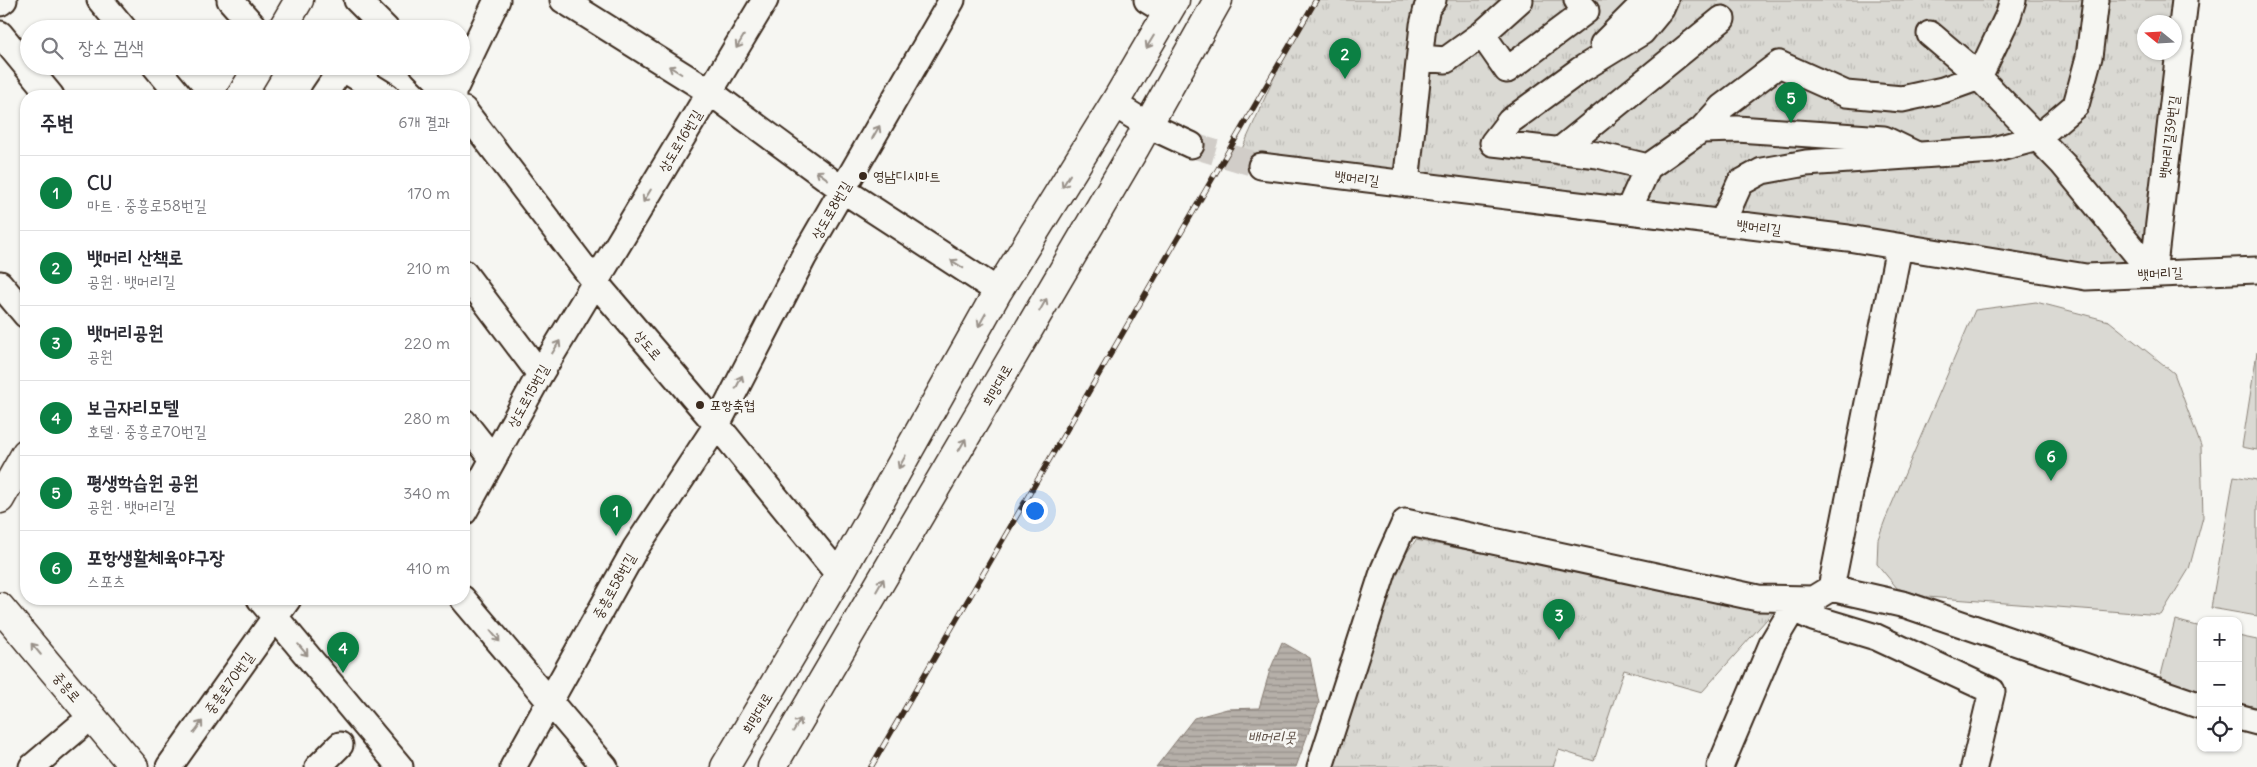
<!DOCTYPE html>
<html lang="ko">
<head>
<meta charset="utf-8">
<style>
  :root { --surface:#fff; --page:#f2f2f3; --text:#2b2b33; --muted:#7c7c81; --line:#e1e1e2; --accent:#0b8043 }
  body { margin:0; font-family:Delius,"Poor Story",sans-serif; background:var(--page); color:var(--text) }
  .controls { position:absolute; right:15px; bottom:15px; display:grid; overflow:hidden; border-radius:10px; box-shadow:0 1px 4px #0004 }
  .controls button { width:45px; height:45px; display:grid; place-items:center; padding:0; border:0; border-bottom:1px solid var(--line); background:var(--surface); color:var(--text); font:25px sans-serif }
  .compass { position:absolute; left:2137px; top:15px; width:45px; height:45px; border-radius:50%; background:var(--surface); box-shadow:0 1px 4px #0004; rotate:288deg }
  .you { position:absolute; left:1034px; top:510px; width:18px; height:18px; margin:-12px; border:4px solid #fff; border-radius:50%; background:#1a73e8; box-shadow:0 0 0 8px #1a73e833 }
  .badge { display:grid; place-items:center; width:32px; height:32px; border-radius:50%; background:var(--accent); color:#fff; font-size:16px; font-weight:700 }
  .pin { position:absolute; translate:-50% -41px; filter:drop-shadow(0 1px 2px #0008) }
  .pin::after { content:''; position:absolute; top:26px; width:18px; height:15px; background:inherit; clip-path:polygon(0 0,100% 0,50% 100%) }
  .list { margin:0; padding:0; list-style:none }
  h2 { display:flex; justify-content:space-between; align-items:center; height:65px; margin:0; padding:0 20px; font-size:21px }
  h2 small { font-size:16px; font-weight:400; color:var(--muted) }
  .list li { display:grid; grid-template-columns:32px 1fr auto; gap:15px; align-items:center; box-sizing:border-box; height:75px; padding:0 20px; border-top:1px solid var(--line) }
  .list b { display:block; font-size:19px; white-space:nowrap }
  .list p { margin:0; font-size:16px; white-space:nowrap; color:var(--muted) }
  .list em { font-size:16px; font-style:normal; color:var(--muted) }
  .icon { flex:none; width:28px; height:28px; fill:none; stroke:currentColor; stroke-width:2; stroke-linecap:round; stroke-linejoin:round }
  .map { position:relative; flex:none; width:2257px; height:767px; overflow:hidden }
  .search { position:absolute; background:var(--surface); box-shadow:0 1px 4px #0004; left:20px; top:20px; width:450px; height:55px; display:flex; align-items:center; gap:12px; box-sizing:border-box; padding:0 18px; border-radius:28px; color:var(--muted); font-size:19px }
  .panel { position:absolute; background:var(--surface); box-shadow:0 1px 4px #0004; left:20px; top:90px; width:450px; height:515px; border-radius:20px }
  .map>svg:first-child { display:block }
  .grass { fill:url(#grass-tufts); stroke:#8a8278; fill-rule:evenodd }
  .pitch { fill:#dad9d3; stroke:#8a8278 }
  .water { fill:url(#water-rules); stroke:#857a71 }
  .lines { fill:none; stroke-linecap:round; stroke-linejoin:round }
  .minor-tunnel { stroke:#d1cdc8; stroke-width:25; stroke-dasharray:25 12; stroke-linecap:butt }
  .minor-casing { stroke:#3b2a1e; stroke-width:29 }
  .major-casing { stroke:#3b2a1e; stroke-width:31 }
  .minor { stroke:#f6f6f2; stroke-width:25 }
  .major { stroke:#f6f6f2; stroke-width:28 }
  .rail-casing { stroke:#3b2a1e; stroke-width:5.5 }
  .rail { stroke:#f6f6f2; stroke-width:4; stroke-dasharray:11; stroke-linecap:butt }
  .oneway { stroke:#989088 }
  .poi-dot { fill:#3b2a1e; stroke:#f6f6f2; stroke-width:2 }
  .labels { text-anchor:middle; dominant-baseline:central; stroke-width:5; stroke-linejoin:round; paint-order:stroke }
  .street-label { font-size:14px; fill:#3b2a1e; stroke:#f6f6f2 }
  .poi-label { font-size:14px; fill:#3b2a1e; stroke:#f6f6f2; text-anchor:start }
  .water-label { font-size:15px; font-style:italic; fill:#605248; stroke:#f6f6f2 }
</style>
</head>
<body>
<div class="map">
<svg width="2257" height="767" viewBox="0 0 2257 767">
  <defs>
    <pattern id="grass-tufts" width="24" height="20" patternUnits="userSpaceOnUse" patternTransform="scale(1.25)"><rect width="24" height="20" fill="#dad9d3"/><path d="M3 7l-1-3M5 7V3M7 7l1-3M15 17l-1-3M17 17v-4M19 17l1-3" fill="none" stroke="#bcbab5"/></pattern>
    <pattern id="water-rules" width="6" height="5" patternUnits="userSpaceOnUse" patternTransform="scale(1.25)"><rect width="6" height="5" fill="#b6b0a9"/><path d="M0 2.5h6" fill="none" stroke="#958f89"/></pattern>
  </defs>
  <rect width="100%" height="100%" fill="#f6f6f2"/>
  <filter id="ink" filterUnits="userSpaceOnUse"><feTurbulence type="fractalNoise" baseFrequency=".02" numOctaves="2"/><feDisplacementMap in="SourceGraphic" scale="10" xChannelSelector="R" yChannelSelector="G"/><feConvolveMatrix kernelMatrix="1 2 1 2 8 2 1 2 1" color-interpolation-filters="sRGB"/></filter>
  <g filter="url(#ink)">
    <path class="grass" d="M1316,0H2185L2153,274L1263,156L1242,149L1294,33ZM2144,22H2174V52H2144Z
      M1416,540L1775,610L1702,692L1624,670L1594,761L1559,750L1553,767H1328L1394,570Z"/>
    <path class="pitch" d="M2036,302L2109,321L2174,373L2201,446L2203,517L2189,569L2161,615L1927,597L1897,588L1877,564L1878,539L1885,520L1975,310Z
      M2257,352V450L2242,447Z
      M2234,476L2257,480V616L2211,608Z
      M2175,620L2201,627V693L2159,683Z
      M2238,636L2257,640V707L2238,703Z"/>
    <path class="water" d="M1282,642L1310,658L1319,703L1296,767H1156L1194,718L1227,709L1259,708L1270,670Z"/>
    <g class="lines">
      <path class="minor-tunnel" d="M1191,145L1261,166"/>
      <g class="minor-casing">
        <path id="minor" d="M100,0L124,29
          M230,0L256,29
          M357,0L386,29
          M563,0L710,92L843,190L998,291
          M1147,0L1167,12
          M0,3L4,0
          M0,34L51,96
          M1482,34L1520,0
          M1930,34L1970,68L2063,164L2153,274
          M1603,44L1647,0
          M1420,58L1446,60L1482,34L1507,70L1586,11L1577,0
          M155,66L180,96
          M423,66L453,96
          M323,96L342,68L387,96
          M451,96L497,0
          M1114,104L1148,125L1191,145
          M464,110L595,282L717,425L839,575
          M1701,130L1722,107L1779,64L1846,94L1902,99L1943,90L1979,77L2008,16L2013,0
          M1559,151L1722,19
          M1261,166L1848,238L2086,277L2257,270
          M1648,167L1598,155L1493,143L1510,121L1580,70L1642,32L1661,9L1665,0
          M1406,184L1423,25L1427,8L1433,0
          M1628,211L1648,167L1701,130L1737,129L1884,139L1915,154
          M1722,223L1740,183L1762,171L1806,163L1993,150L2037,138L2076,105L2089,57L2096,0
          M464,273L540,374
          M2153,274L2185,0
          M0,284L26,315
          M464,422L493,459
          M464,512L540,374L765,0
          M1831,588L1906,605L2201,706
          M260,599L400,767
          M463,599L605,767
          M1813,599V618L1876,637L1992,691L1974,767
          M2238,717L2257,722
          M32,767L79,727
          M169,767L288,599
          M318,767L340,745
          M513,767L635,549L717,425L803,258L952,0
          M1320,767L1384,569L1405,522L1758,598L1813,599L1831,588L1899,247
          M1720,767L1773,642L1791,612H1800L1813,618"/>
      </g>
      <g class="major-casing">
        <path id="major" d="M282,29L299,0
          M241,96L259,66
          M0,499L26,453
          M0,607L134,767
          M725,767L839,575L998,291L1114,104L1175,0
          M772,767L1135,148L1218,0"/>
      </g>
      <use href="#minor" class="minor"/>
      <use href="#major" class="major"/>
      <g class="rail-casing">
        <path id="rail" d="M871,767L1316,0"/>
      </g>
      <use href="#rail" class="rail"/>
    </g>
    <defs><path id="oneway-shaft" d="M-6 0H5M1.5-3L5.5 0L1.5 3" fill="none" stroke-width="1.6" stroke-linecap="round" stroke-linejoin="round" transform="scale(1.25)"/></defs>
    <g class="oneway">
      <use href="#oneway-shaft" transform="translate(740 42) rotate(121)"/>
      <use href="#oneway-shaft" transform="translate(1150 42) rotate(121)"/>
      <use href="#oneway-shaft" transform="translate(675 70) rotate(-148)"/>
      <use href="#oneway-shaft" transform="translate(876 132) rotate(-60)"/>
      <use href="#oneway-shaft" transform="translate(822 175) rotate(-144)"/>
      <use href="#oneway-shaft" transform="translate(1066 181) rotate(122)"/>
      <use href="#oneway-shaft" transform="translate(647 196) rotate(121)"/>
      <use href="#oneway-shaft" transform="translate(957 264) rotate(-147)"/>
      <use href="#oneway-shaft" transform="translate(1043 305) rotate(-60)"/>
      <use href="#oneway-shaft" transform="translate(982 320) rotate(119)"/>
      <use href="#oneway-shaft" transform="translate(556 347) rotate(-59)"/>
      <use href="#oneway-shaft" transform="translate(739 382) rotate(-63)"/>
      <use href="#oneway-shaft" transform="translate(962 445) rotate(-60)"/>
      <use href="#oneway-shaft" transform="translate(902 462) rotate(119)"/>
      <use href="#oneway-shaft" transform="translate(880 585) rotate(-60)"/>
      <use href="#oneway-shaft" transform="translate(495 636) rotate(50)"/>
      <use href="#oneway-shaft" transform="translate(36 649) rotate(-130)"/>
      <use href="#oneway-shaft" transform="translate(303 650) rotate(50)"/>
      <use href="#oneway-shaft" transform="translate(797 725) rotate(-59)"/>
      <use href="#oneway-shaft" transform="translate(198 727) rotate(-54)"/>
    </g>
  </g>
  <g class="poi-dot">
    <circle cx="863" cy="176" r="5"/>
    <circle cx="700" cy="405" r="5"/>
  </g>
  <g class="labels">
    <g class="street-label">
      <text transform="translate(2169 137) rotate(-83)">뱃머리길39번길</text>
      <text transform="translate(680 141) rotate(-59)">상도로16번길</text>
      <text transform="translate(1357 178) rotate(7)">뱃머리길</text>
      <text transform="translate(831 210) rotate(-60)">상도로8번길</text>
      <text transform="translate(1759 227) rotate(7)">뱃머리길</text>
      <text transform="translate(2160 273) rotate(-3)">뱃머리길</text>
      <text transform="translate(648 345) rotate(50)">상도로</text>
      <text transform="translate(997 385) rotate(-60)">희망대로</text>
      <text transform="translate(528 396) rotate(-61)">상도로15번길</text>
      <text transform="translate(614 586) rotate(-61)">중흥로58번길</text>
      <text transform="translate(229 683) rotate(-54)">중흥로70번길</text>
      <text transform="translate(67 687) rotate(50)">중흥로</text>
      <text transform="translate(757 713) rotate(-59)">희망대로</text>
    </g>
    <g class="poi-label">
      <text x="873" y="176">영남디시마트</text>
      <text x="710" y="405">포항축협</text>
    </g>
    <g class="water-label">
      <text x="1272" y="736">배머리못</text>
    </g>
  </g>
</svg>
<div class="controls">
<button>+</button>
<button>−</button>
<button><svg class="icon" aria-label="locate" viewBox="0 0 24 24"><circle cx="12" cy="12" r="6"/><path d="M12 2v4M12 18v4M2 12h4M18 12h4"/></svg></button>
</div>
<svg class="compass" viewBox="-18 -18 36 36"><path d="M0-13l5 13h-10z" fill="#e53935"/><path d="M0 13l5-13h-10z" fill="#7c7c81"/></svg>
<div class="you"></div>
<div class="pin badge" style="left:616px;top:536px">1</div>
<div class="pin badge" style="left:1345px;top:79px">2</div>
<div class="pin badge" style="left:1559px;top:640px">3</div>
<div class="pin badge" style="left:343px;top:673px">4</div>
<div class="pin badge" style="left:1791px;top:123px">5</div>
<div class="pin badge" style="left:2051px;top:481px">6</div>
<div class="search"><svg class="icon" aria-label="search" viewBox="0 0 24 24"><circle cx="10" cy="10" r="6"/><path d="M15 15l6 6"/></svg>장소 검색</div>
<section class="panel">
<h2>주변<small>6개 결과</small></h2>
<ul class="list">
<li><span class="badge">1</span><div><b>CU</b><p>마트 · 중흥로58번길</p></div><em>170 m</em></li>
<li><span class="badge">2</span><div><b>뱃머리 산책로</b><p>공원 · 뱃머리길</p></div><em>210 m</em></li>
<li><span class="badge">3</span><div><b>뱃머리공원</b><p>공원</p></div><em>220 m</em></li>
<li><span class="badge">4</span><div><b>보금자리모텔</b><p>호텔 · 중흥로70번길</p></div><em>280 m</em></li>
<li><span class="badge">5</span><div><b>평생학습원 공원</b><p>공원 · 뱃머리길</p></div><em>340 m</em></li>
<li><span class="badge">6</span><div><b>포항생활체육야구장</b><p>스포츠</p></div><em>410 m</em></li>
</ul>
</section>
</div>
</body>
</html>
